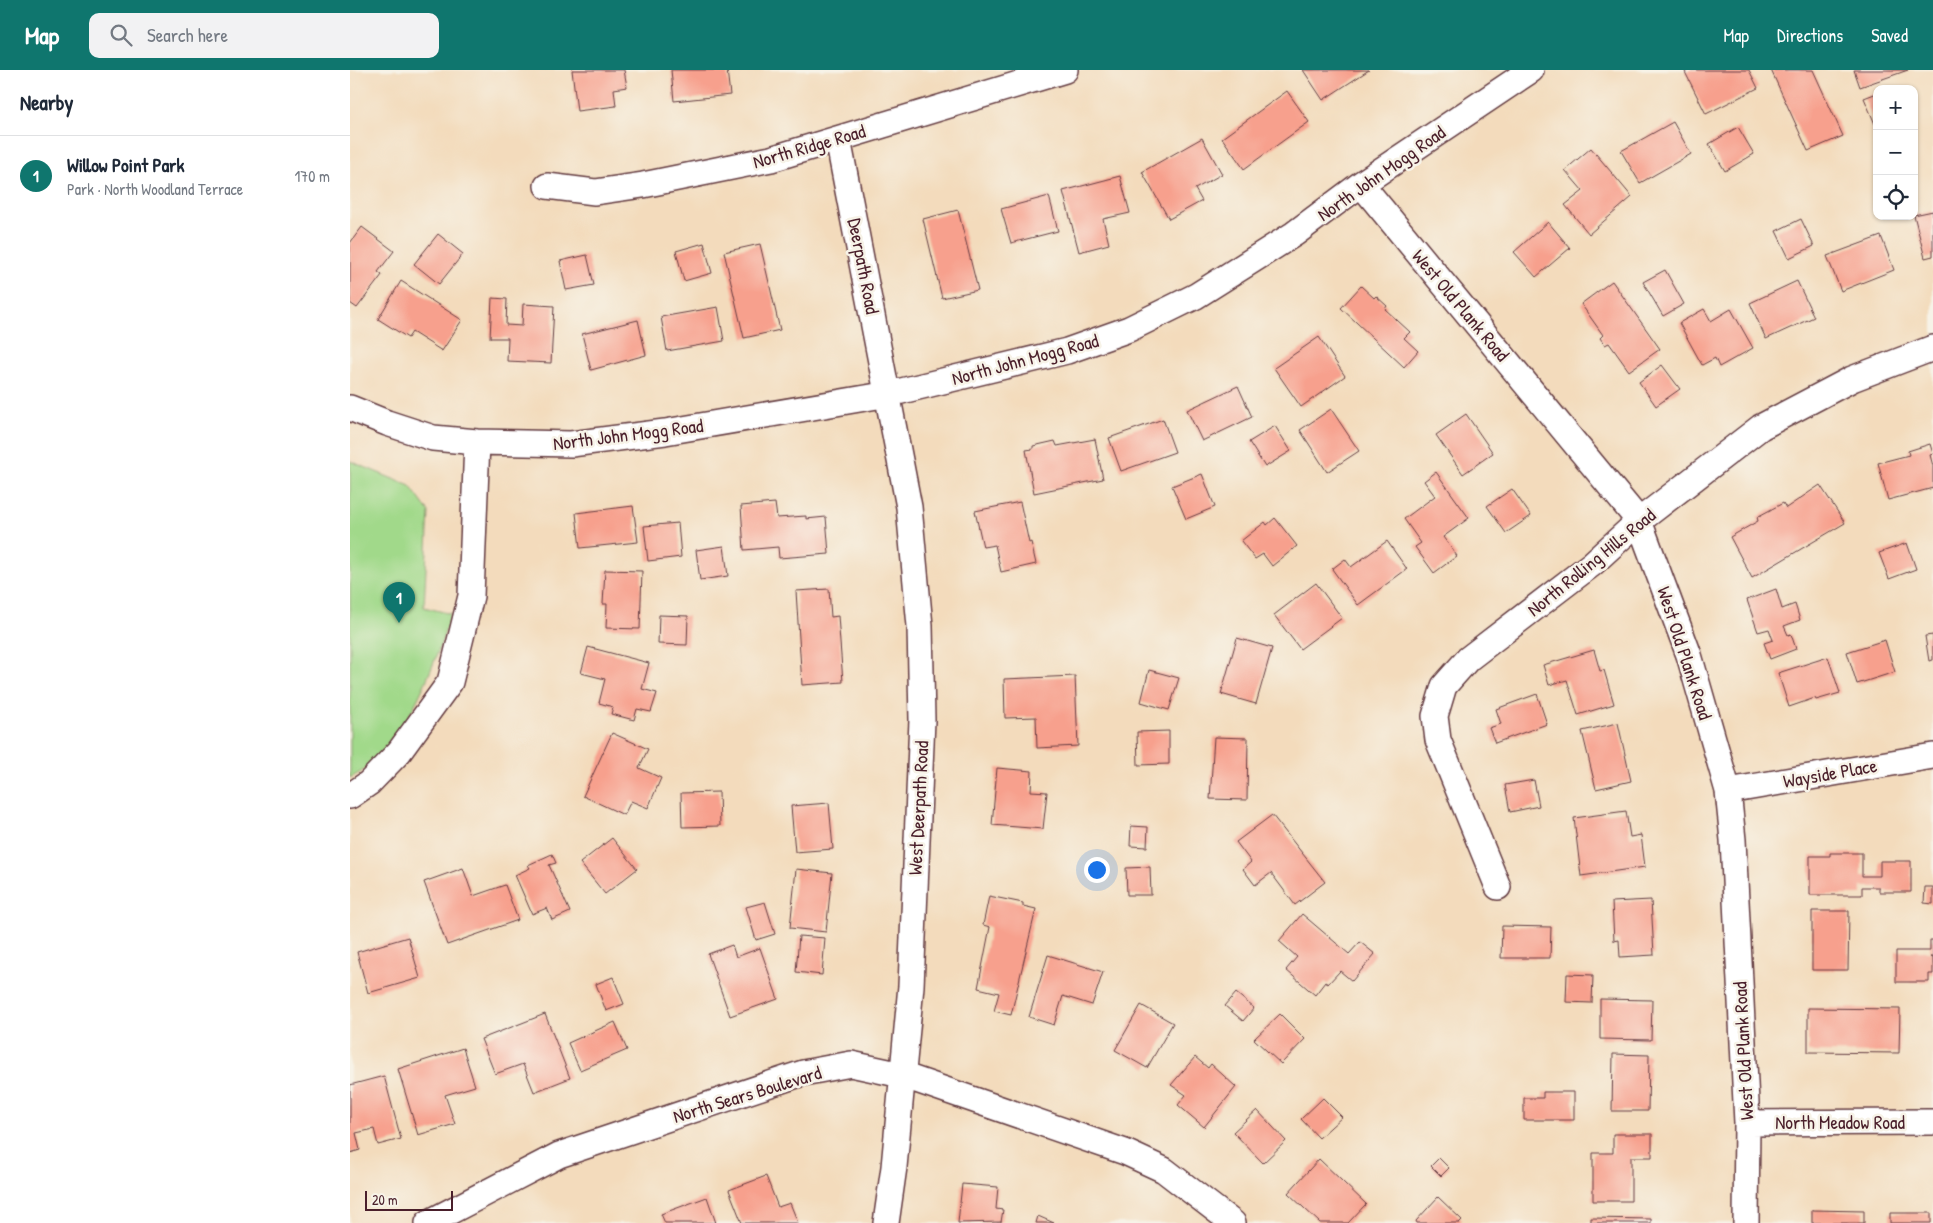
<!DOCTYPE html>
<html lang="en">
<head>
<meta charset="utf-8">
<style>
  :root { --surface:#fff; --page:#f2f2f3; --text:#1f2937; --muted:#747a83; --line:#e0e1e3; --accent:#0f766e }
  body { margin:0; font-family:"Patrick Hand",sans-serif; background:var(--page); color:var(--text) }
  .controls { position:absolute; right:15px; top:15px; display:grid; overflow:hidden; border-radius:10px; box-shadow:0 1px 4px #0004 }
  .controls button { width:45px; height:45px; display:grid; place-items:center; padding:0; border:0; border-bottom:1px solid var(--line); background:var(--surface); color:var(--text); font:25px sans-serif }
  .scale { position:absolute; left:15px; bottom:12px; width:88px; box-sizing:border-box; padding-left:5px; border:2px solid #4a1f2b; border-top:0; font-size:14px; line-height:18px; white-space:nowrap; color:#4a1f2b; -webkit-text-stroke:4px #f7f3e8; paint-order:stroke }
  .you { position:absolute; left:746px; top:799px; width:18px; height:18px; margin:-12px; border:4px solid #fff; border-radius:50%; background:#1a73e8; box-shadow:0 0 0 8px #1a73e833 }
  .badge { display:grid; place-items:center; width:32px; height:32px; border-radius:50%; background:var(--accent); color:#fff; font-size:16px; font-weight:700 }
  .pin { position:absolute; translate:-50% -41px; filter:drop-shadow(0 1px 2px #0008) }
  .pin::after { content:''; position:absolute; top:26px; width:18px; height:15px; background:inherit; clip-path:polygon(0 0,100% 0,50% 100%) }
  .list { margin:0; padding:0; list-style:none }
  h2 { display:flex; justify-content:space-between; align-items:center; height:65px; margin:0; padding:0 20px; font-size:21px }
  h2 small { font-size:16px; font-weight:400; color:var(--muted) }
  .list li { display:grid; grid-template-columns:32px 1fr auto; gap:15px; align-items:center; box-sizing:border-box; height:80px; padding:0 20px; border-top:1px solid var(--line) }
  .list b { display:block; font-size:19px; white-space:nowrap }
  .list p { margin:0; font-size:16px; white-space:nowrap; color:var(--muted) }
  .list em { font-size:16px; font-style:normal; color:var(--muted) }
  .icon { flex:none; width:28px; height:28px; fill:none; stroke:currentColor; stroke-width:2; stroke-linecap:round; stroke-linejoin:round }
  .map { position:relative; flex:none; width:1583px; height:1153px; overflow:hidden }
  header { display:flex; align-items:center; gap:30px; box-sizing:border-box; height:70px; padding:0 25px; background:var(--accent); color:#fff }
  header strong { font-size:24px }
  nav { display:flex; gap:28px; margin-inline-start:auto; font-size:18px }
  .search { width:350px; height:45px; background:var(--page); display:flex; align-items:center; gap:12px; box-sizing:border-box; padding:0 18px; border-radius:10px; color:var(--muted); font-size:19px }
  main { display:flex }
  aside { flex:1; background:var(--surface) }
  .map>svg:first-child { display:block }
  .green { fill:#a1d98a; stroke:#767c5a }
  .building { fill:#f7a08d }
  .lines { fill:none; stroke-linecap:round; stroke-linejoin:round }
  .minor-casing { stroke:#633b41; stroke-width:28 }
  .minor { stroke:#fff; stroke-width:25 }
  .labels { text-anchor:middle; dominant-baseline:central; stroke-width:5; stroke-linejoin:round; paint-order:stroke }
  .street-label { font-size:19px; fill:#4a1f2b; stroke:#f7f3e8 }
</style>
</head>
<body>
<header>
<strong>Map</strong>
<div class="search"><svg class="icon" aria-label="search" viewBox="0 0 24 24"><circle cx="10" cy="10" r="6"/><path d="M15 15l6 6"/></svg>Search here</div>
<nav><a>Map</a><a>Directions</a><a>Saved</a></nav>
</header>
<main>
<aside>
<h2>Nearby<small></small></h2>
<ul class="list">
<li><span class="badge">1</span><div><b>Willow Point Park</b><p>Park · North Woodland Terrace</p></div><em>170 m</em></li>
</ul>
</aside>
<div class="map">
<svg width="1583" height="1153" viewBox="0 0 1583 1153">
  <rect width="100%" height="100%" fill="#f7f3e8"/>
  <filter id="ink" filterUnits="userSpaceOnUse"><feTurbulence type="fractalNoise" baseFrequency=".02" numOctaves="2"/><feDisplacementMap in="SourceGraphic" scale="10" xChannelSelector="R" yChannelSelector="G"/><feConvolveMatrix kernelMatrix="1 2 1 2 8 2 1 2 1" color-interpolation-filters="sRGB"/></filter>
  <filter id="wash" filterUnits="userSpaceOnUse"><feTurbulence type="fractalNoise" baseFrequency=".0096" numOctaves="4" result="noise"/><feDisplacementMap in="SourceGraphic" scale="20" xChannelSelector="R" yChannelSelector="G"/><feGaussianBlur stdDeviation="1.12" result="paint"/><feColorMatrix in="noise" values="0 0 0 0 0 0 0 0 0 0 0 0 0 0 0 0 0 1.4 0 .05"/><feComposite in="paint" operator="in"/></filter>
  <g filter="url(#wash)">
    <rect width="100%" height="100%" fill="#f3dbbc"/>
    <path class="green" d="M0,391L60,416L79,442L74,537L101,544C84,596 53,684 0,708Z"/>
    <g id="blocks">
      <path class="building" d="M222,0H274L277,17L264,19L266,36L227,41Z
        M321,0H377L380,25L324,31Z
        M953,0H1019L973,30Z
        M1339,0H1399L1408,18L1356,44L1335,2Z
        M1421,0H1463L1493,66L1458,81Z
        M1504,0H1558L1510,17Z
        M937,21L959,52L894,99L872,68Z
        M1527,23V53L1525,54L1514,28Z
        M1323,52L1341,84L1290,113L1271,81Z
        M1388,57L1404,84L1375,101L1359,74Z
        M852,68L872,104L845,119L852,131L819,149L792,102Z
        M1241,78L1282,127L1239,164L1215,135L1233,121L1215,100Z
        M770,106L780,143L753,149L759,174L729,182L713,121Z
        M699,126L708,161L661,173L651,139Z
        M608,140L628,220L592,228L573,149Z
        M1583,141V186L1575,188L1564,145Z
        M1451,149L1464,176L1439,188L1426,161Z
        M1198,152L1220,178L1186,207L1164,182Z
        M12,157L44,181L28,202L32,205L7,238L0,233V173Z
        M88,164L113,184L89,214L64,194Z
        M1531,166L1544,200L1491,221L1477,186Z
        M354,173L362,203L334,211L326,181Z
        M410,174L430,260L394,268L374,182Z
        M237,185L244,215L216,220L210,191Z
        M1315,200L1334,234L1313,246L1293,212Z
        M51,211L112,250L92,281L62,262L58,268L28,249Z
        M1262,211L1310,279L1279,301L1259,273L1255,275L1250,268L1253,265L1231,234Z
        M1447,211L1464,247L1416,269L1400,233Z
        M1011,216L1024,228L1026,226L1037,236L1035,239L1060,262L1054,268L1068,281L1054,297L991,238Z
        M142,228L157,229L156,255L172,256L173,234L204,236L201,293L157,291L158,268H140Z
        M368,237L374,271L317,281L311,247Z
        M1354,239L1361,251L1381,239L1403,278L1369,297L1365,288L1352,295L1329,253Z
        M288,250L296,285L241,300L232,264Z
        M969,267L995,306L951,337L924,298Z
        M1312,295L1330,319L1306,336L1289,312Z
        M888,316L902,347L852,371L837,340Z
        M981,339L1009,381L977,402L950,360Z
        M1116,344L1143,383L1113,404L1086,365Z
        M813,349L825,382L771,401L759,368Z
        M925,356L941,381L915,397L899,372Z
        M745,369L753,409L684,423L676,380L683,379V376L705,371L707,376Z
        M1580,374L1583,384L1580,385L1583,396V418L1538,430L1528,393L1559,385L1558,381Z
        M1086,402L1119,448L1093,467L1107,486L1084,503L1065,477L1071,473L1054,449L1085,426L1074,411Z
        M852,404L865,437L836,449L822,416Z
        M1470,415L1495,453L1402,508L1380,467L1408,451L1407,447L1433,433L1436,438Z
        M1162,419L1181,446L1156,463L1137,436Z
        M670,432L679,473L681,472L686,494L651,502L645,475L633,477L625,441Z
        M425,433L427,448L456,446V449L476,447L479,484L429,488L428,477L394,480L391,436Z
        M283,436L288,472L230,478L226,443Z
        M925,448L947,476L922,496L913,484L905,489L891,471L915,452L917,455Z
        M328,453L331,487L298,491L294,456Z
        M1037,471L1057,499L1008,535L982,499L995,489L1001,497Z
        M1557,473L1566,499L1539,509L1529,483Z
        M374,476L378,506L350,510L346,480Z
        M255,500L292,501L290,559L256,558L257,534H253Z
        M966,513L992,548L950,579L924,545Z
        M479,519L481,547L488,546L493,612L452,615L446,521Z
        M1426,519L1432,539L1445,534L1450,550L1434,556L1438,565L1441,564L1446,579L1420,589L1414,573L1423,570L1419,559L1408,562L1397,530Z
        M309,545L338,546L337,575L308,574Z
        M1583,565V590L1579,591L1575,566Z
        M887,568L922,578L906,634L871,624Z
        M1535,570L1545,602L1507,614L1497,582Z
        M238,577L299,593L292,619L307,623L301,642L287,639L284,650L261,644L263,637L249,633L255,609L231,603Z
        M1244,580L1250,601L1254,600L1264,634L1228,645L1217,610L1199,615L1193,595Z
        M1478,587L1490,623L1466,630L1465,628L1439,637L1428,603Z
        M799,600L829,608L819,640L791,632Z
        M725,606L728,676L687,678L686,647L655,648L654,609Z
        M1187,624L1197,654L1145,673L1139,658L1151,654L1146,639Z
        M1268,653L1281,711L1246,719L1232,661Z
        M819,661V694L788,695L787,662Z
        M262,663L298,679L289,698L311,708L298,738L281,731L274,745L233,726Z
        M864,667L898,668L897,730L860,729Z
        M647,698L682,701L681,721L697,722L693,759L642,755Z
        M1184,710L1189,736L1160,742L1155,715Z
        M369,722L370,756L332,757L331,723Z
        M479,733L483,779L445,782L441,736Z
        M1276,741L1280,767L1291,765L1295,797L1231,806L1224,748Z
        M922,745L975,812L945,835L921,803L905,815L893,799L901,792L886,772Z
        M781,756L798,757L797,777L780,776Z
        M262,768L287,799L255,824L230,793Z
        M1480,783H1512V806H1530V791H1561V822H1529V817H1512V825H1460V786H1480Z
        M202,784L206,793L199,795L220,842L202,850L197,838L182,844L165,805L180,798L178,795Z
        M800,797L801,825H777L776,798Z
        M113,798L123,826L155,815L168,850L97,875L74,812Z
        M446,799L482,803L476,862L440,858Z
        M1575,817H1583V834L1574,833Z
        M639,826L673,833V836L686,839L661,945L644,941L649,923L628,918L640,857L633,855Z
        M1301,830L1304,885L1270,887L1269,870L1264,871L1262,832Z
        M415,832L425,864L406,870L396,837Z
        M1462,841H1499L1498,900H1462Z
        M952,844L999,884L1010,872L1025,884L1002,911L990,901L978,914L975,912L965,925L936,900L947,887L929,871Z
        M1152,856L1201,857L1200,888H1151Z
        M449,866L475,868L472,905L446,902Z
        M58,867L70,908L18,923L7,882Z
        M1580,870H1583V887H1580L1583,888V904H1579V912H1546V881H1580Z
        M382,875L386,887L410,878L428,929L380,946L358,884Z
        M698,885L753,902L742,935L713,926L704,955L679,947Z
        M1217,904L1243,905L1242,933L1216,932Z
        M263,907L274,934L256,941L246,914Z
        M886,923L904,938L893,951L875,936Z
        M1250,929L1302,930L1301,970L1250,969Z
        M791,935L823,953L797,998L765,980Z
        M1458,938L1550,939L1549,983L1458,982Z
        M195,944L220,1008L184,1022L173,994L145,1004L131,969Z
        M930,944L955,969L931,994L904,969Z
        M265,952L277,980L230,1000L218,973Z
        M113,978L125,1016L95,1025L105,1054L68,1065L48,999Z
        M1263,984L1299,985L1298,1041H1262Z
        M845,987L858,998L861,994L886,1017L854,1057L828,1035L836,1025L821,1015Z
        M34,1006L51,1069L28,1075L24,1059L6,1063L10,1080L0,1083V1015Z
        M1193,1022H1224V1050H1174V1028H1193Z
        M973,1028L992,1047L969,1068L951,1049Z
        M907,1040L936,1071L913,1093L883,1062Z
        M1263,1064H1302V1087H1281V1131H1243V1083H1263Z
        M1089,1088L1099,1098L1091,1106L1081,1096Z
        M969,1089L1016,1134L998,1153H970L938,1123Z
        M416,1106L428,1137L440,1133L448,1153H392L379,1120Z
        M612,1114L648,1117L646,1139L653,1140L651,1152L608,1153Z
        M357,1127L366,1153H315L311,1144Z
        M1088,1127L1112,1150L1109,1153H1067L1066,1151Z
        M1462,1140L1514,1141V1153H1462Z
        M1540,1143H1581V1153H1540Z
        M688,1146L704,1153H686Z
        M1241,1148L1301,1149V1153H1241Z"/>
    </g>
  </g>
  <g filter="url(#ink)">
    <use href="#blocks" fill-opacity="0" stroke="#633b41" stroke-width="1"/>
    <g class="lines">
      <g class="minor-casing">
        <path id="minor" d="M488,69L559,437L570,556L572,650L561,916L544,1097L536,1153
          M1011,114L1289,451L1339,585L1378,721L1383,770L1397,1053L1396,1153
          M197,116L245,122L293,115L421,89L715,0
          M0,338L37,353L83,368L127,372L221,374L315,362L539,324L717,281L779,259L846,226L944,164L1011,114L1181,0
          M1378,721L1583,686
          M0,726L19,713L49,682L100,612L121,526L127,372
          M1148,817L1088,670L1085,646L1094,616L1118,589L1242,494L1289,451L1411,357L1502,309L1583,278
          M1397,1053L1583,1052
          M78,1153L209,1085L453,1003L501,994L552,1005L775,1082L814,1100L883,1153"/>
      </g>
      <use href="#minor" class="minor"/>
    </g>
  </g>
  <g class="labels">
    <g class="street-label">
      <text transform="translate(459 76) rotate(-16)">North Ridge Road</text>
      <text transform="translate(1031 103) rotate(-35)">North John Mogg Road</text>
      <text transform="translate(514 196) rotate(79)">Deerpath Road</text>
      <text transform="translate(1111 235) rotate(50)">West Old Plank Road</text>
      <text transform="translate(675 289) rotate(-15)">North John Mogg Road</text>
      <text transform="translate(278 364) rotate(-7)">North John Mogg Road</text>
      <text transform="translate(1241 492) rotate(-39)">North Rolling Hills Road</text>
      <text transform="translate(1335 583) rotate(72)">West Old Plank Road</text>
      <text transform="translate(1480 703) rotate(-10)">Wayside Place</text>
      <text transform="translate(568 738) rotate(-87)">West Deerpath Road</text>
      <text transform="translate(1393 981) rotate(-93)">West Old Plank Road</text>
      <text transform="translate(397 1024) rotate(-17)">North Sears Boulevard</text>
      <text x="1490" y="1052">North Meadow Road</text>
    </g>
  </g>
</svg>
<div class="controls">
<button>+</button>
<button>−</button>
<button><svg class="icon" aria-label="locate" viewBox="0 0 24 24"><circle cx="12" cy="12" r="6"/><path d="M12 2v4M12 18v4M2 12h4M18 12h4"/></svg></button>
</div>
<div class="scale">20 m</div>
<div class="you"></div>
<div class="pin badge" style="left:49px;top:553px">1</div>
</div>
</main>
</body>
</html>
